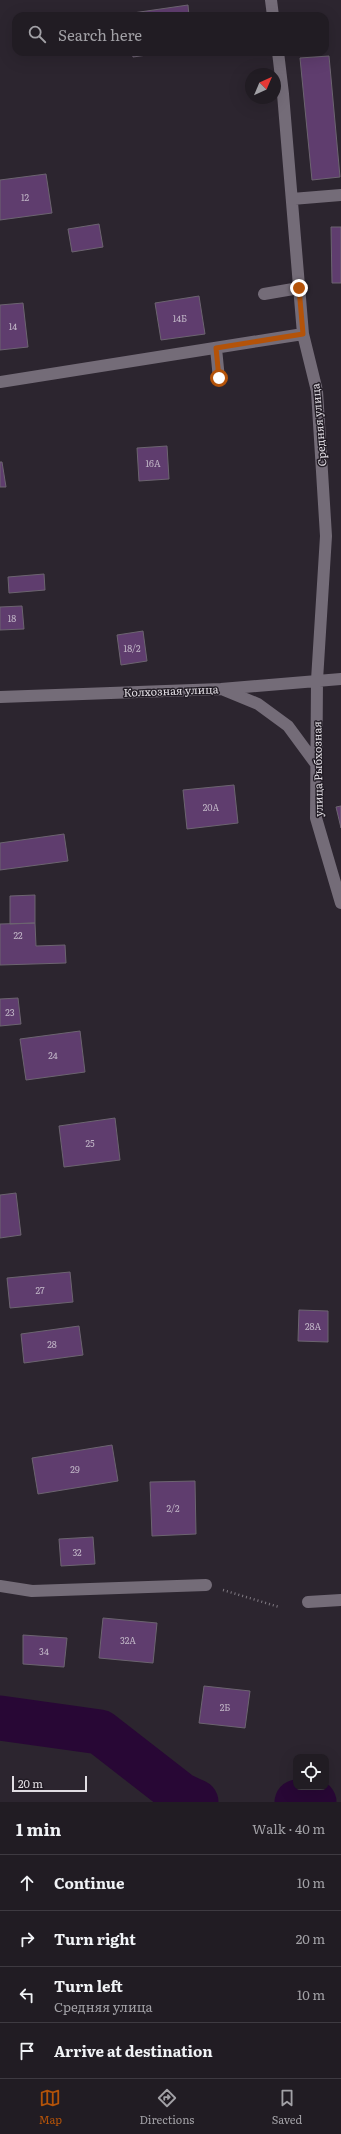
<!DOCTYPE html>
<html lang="en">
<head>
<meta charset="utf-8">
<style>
  :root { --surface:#211c23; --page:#29252b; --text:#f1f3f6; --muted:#a2a1a6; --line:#3e3a41; --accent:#b45309 }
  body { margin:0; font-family:Literata,serif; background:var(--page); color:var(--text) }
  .controls { position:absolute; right:12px; bottom:12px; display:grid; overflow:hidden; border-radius:8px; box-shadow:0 4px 16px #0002 }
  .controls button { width:36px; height:36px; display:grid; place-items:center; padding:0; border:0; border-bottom:1px solid var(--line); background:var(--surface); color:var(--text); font:20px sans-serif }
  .compass { position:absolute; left:245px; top:68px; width:36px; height:36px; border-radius:50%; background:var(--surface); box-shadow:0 4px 16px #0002; rotate:44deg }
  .scale { position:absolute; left:12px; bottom:10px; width:75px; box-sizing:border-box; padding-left:4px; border:2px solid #e1dde3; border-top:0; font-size:11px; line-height:14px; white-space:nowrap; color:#e1dde3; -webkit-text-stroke:3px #221c25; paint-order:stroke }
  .stop { position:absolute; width:12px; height:12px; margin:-9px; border:3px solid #b45309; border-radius:50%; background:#fff }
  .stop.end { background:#b45309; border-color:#fff; box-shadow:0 1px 4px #0008 }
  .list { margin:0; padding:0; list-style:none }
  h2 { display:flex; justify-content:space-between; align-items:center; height:52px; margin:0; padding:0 16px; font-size:17px }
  h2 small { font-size:13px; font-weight:400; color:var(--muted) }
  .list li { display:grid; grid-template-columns:26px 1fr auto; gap:12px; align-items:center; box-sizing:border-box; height:56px; padding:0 16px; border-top:1px solid var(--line) }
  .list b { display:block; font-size:15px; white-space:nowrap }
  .list p { margin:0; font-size:13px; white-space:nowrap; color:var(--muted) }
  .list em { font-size:13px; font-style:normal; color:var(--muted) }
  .icon { flex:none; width:22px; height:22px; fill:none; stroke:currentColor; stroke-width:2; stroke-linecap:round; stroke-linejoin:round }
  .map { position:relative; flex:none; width:341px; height:1802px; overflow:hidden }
  .search { position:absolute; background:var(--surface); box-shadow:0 4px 16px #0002; left:12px; right:12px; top:12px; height:44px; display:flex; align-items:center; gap:10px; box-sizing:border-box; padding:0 14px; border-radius:12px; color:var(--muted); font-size:15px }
  .sheet { height:276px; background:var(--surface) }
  nav { display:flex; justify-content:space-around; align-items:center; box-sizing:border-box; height:56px; border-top:1px solid var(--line); background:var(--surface); font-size:11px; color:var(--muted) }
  nav a { display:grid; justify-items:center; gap:2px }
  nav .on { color:var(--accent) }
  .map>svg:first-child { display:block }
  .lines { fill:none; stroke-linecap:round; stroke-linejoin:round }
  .river { stroke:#280735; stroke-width:45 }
  .building { fill:#5f3d6e; stroke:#6c6470 }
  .path { stroke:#817b83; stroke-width:2.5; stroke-dasharray:1 3; stroke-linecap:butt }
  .minor { stroke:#746c78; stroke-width:12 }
  .route { stroke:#b45309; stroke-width:5 }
  .labels { text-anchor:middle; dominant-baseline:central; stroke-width:3; stroke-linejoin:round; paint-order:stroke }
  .number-label { font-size:9px; fill:#c0b5c6 }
  .street-label { font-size:11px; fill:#e1dde3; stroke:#221c25 }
</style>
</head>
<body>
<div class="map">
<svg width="341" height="1802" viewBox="0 0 341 1802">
  <rect width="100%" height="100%" fill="#2c252f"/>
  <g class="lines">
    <path class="river" d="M0,1718L100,1732L181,1795L196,1802
      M297,1802L305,1800L314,1802"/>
  </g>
  <path class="building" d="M188,5L189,16H126V14Z
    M132,52H168L133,57Z
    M329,56L340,177L312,180L300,58Z
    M46,174L52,213L0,220V180Z
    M99,224L103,247L72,252L68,229Z
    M331,227H341V283H332Z
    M199,296L205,334L161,340L155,303Z
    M23,303L28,347L0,350V305Z
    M167,446L169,479L139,481L137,448Z
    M0,462H2L6,487H0Z
    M44,574L45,590L9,593L8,577Z
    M22,606L24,629L0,630V607Z
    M143,631L147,661L121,665L117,635Z
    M234,785L238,823L187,829L183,790Z
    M341,806V828L336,807Z
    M64,834L68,861L0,870V843Z
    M35,895V923L10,924V896Z
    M35,923L36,946L65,945L66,963L0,965V924Z
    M18,998L21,1024L0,1026V999Z
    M80,1031L85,1072L26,1080L20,1039Z
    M115,1118L120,1160L64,1167L59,1126Z
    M16,1193L21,1235L0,1238V1195Z
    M70,1272L73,1302L10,1308L7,1278Z
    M299,1310L328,1311V1342L298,1341Z
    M79,1326L83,1355L24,1363L21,1334Z
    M112,1445L118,1481L38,1494L32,1458Z
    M195,1481L196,1534L152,1536L150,1482Z
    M93,1537L95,1564L61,1566L59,1539Z
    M103,1618L157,1623L153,1663L99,1658Z
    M23,1635L67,1638L64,1667L23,1664Z
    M204,1686L250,1691L245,1728L199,1723Z"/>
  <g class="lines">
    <path class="path" d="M223,1590L279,1607"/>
    <path class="minor" d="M271,0L273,16
      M278,52L283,94L303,334L317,391L326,536L317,680L316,818L341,903
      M292,199L341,195
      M264,294L299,288
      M216,348L219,379
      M0,382L303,334
      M224,690L258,704L288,726L316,764
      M0,697L221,689L341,679
      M0,1586L32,1591L206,1585
      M308,1602L341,1600"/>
  </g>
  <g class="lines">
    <path class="route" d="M219,378L216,348L303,334L299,288"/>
  </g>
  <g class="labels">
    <g class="number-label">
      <text x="25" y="197">12</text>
      <text x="180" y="318">14Б</text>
      <text x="13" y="326">14</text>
      <text x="153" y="463">16А</text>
      <text x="12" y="618">18</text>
      <text x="132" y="648">18/2</text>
      <text x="211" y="807">20А</text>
      <text x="18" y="935">22</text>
      <text x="10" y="1012">23</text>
      <text x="53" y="1055">24</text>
      <text x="90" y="1143">25</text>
      <text x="40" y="1290">27</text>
      <text x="313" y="1326">28А</text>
      <text x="52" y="1344">28</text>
      <text x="75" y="1469">29</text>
      <text x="173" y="1508">2/2</text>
      <text x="77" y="1552">32</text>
      <text x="128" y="1640">32А</text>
      <text x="44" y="1651">34</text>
      <text x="225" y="1707">2Б</text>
    </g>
    <g class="street-label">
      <text transform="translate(318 425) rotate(-95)">Средняя улица</text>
      <text transform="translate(171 690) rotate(-2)">Колхозная улица</text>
      <text transform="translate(317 769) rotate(-91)">улица Рыбхозная</text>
    </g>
  </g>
</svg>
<div class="controls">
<button><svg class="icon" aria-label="locate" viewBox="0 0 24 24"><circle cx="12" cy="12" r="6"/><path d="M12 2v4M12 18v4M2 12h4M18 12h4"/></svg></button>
</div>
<svg class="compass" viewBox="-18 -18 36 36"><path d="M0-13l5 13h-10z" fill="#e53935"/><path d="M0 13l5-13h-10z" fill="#a2a1a6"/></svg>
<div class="scale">20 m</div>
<div class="stop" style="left:219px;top:378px"></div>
<div class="stop end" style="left:299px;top:288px"></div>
<div class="search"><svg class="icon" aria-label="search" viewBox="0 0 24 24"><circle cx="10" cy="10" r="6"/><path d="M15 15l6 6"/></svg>Search here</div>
</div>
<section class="sheet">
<h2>1 min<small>Walk · 40 m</small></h2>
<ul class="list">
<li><svg class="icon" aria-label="ahead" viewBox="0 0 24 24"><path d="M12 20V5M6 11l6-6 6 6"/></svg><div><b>Continue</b></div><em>10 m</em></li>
<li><svg class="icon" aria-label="right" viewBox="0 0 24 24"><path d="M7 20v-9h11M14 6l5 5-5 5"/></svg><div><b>Turn right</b></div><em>20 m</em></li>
<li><svg class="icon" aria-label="left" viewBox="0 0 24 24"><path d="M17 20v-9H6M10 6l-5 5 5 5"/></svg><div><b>Turn left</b><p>Средняя улица</p></div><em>10 m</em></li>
<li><svg class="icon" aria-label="arrive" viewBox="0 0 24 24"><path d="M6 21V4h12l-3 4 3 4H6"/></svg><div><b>Arrive at destination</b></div></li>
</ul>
</section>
<nav>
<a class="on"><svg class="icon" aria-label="map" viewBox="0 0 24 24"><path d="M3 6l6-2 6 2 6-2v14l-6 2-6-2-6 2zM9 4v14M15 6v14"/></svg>Map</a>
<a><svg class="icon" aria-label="directions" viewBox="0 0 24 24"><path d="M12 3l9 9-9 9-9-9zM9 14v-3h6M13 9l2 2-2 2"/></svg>Directions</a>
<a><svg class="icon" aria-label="saved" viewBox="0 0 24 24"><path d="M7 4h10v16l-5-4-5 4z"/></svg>Saved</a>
</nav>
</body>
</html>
